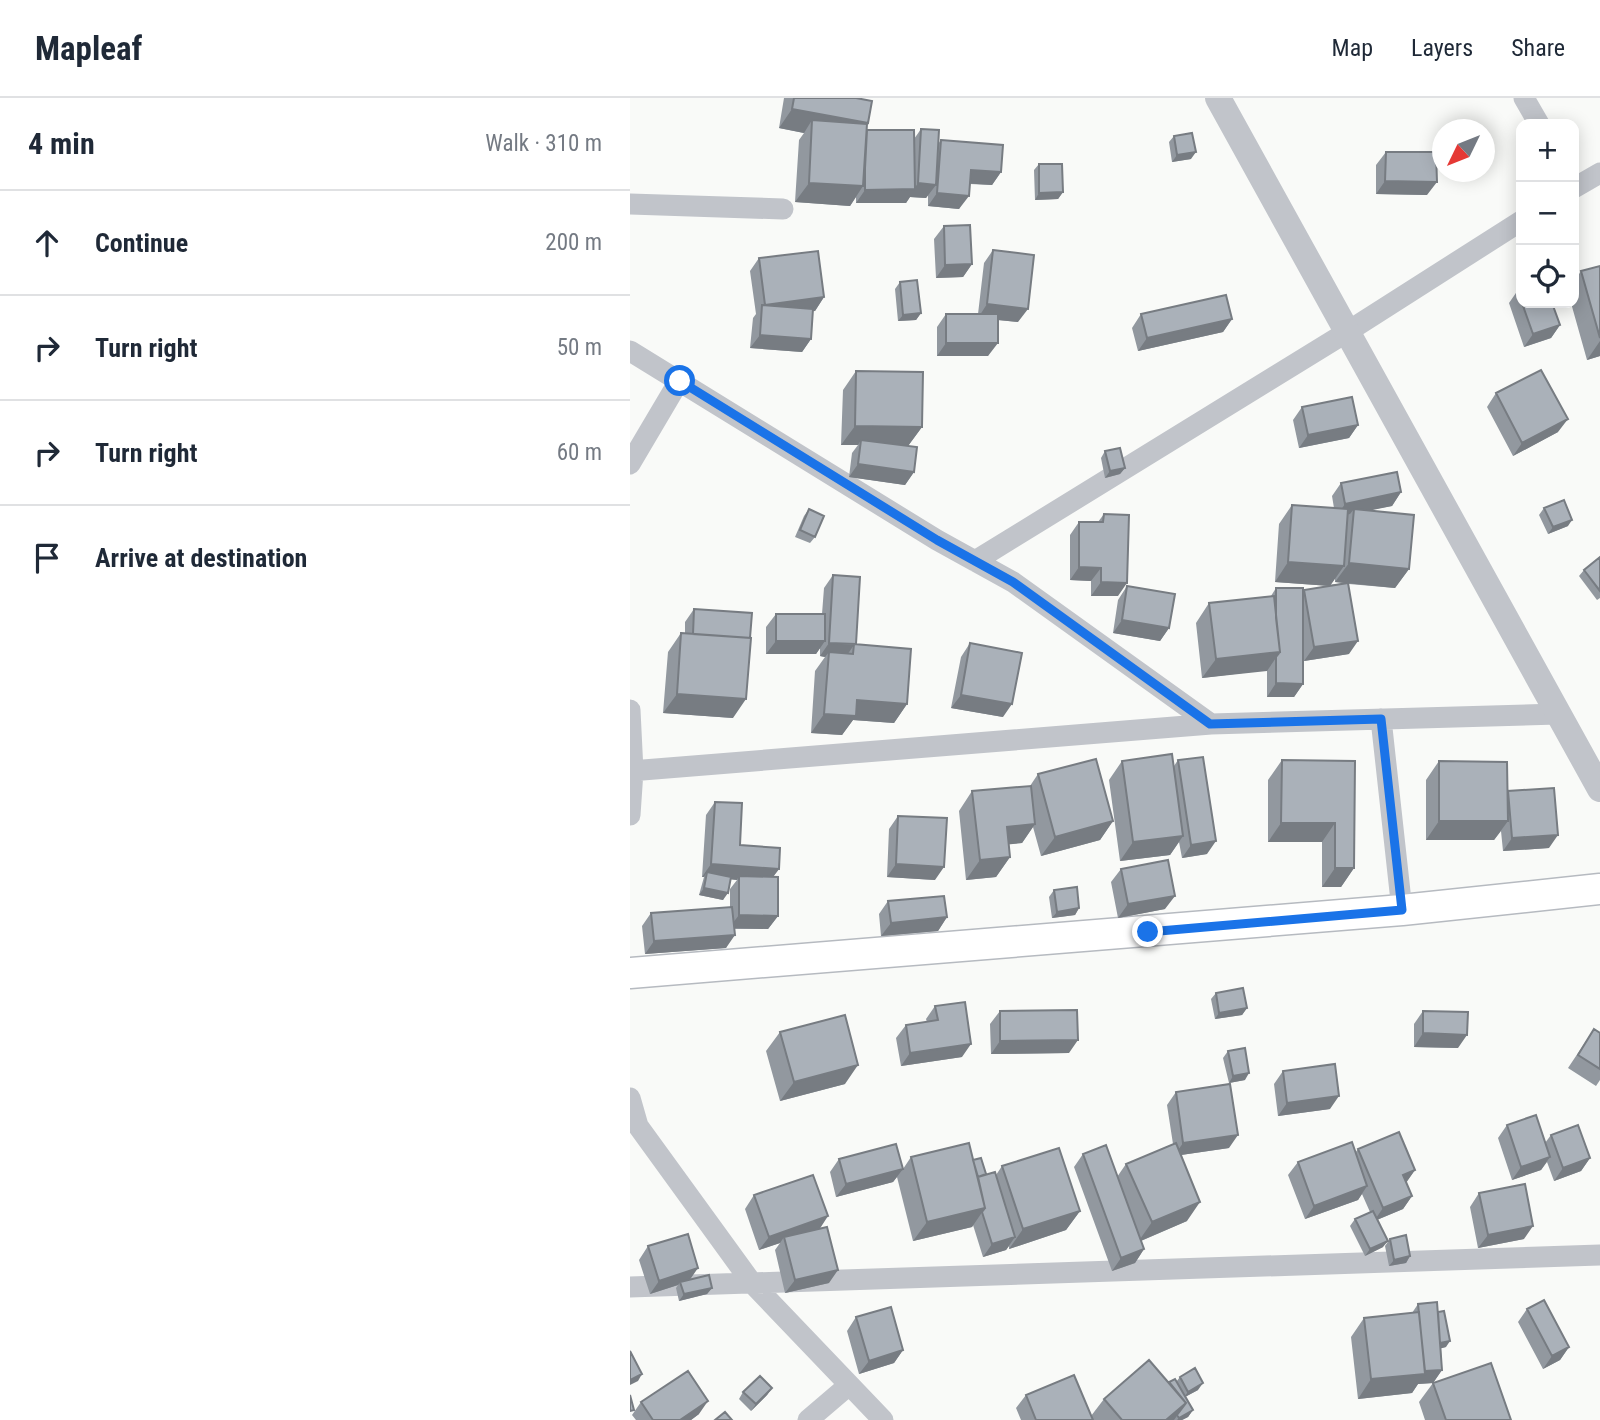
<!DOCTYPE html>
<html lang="en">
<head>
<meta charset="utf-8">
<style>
  :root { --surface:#fff; --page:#f6f6f7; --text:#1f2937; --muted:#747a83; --line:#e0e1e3 }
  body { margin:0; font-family:"Roboto Condensed",sans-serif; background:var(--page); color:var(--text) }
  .controls { position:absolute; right:21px; top:21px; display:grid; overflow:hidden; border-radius:14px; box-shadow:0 4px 18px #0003 }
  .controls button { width:63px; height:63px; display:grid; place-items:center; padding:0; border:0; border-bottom:2px solid var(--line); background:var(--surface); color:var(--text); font:35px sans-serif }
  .compass { position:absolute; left:802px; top:21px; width:63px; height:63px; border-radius:50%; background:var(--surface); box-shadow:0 4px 18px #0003; rotate:227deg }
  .stop { position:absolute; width:21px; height:21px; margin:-16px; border:5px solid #1a73e8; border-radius:50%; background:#fff }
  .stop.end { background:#1a73e8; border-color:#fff; box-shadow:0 2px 7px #0008 }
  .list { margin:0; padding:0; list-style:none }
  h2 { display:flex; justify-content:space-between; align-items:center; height:91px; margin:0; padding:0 28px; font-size:30px }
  h2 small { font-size:23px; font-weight:400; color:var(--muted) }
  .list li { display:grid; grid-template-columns:46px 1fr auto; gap:21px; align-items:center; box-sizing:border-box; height:105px; padding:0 28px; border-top:2px solid var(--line) }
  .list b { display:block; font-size:26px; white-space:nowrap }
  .list em { font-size:23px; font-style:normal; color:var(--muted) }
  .icon { flex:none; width:38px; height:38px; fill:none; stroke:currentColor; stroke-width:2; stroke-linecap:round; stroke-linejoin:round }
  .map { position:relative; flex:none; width:970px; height:1322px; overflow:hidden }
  header { display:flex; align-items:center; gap:42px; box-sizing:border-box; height:98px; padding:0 35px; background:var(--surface); border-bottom:2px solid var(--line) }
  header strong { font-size:33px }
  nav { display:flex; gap:38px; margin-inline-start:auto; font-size:24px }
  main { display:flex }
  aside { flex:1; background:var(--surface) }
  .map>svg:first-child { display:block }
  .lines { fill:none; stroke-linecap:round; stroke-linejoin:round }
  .secondary-casing { stroke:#b6bac0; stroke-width:33 }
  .minor { stroke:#c1c4ca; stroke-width:21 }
  .tertiary { stroke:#c1c4ca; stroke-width:26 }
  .secondary { stroke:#fff; stroke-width:30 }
  .wall { fill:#92989f; fill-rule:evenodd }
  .shaded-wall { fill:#777c82 }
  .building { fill:#aab1b9; stroke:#777c82; stroke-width:2 }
  .route { stroke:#1a73e8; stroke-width:9 }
</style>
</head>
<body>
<header>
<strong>Mapleaf</strong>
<nav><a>Map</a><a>Layers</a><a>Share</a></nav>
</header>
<main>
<aside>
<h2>4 min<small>Walk · 310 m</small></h2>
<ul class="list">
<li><svg class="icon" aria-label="ahead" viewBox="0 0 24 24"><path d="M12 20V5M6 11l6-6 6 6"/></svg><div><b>Continue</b></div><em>200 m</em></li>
<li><svg class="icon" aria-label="right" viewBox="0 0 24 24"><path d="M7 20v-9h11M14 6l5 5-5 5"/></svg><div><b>Turn right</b></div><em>50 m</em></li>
<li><svg class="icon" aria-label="right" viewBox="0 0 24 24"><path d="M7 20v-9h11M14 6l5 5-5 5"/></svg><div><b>Turn right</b></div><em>60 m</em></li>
<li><svg class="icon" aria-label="arrive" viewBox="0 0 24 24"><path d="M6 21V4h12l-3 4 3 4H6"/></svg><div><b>Arrive at destination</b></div></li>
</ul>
</aside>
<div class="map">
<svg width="970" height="1322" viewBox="0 0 970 1322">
  <rect width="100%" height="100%" fill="#f9faf8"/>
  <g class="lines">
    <g class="secondary-casing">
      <path id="secondary" d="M0,875L772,812L970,791"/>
    </g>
    <path class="minor" d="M894,0L909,26
      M944,90L970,75
      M0,106L153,111
      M0,253L307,442L383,484L581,626
      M0,366L49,283
      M345,463L717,234L891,123
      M0,612L3,673L0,717
      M751,621L772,812
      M0,673L581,626L928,616
      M0,1000L8,1028L122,1185L253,1322
      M0,1189L970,1157
      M178,1322L219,1287"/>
    <path class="tertiary" d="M588,0L970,691"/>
    <use href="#secondary" class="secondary"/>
  </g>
  <path class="wall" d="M154,0H226L238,25L237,26V32L284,41L291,31L308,46L311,42L371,74L362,87L340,86L329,111L298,108V97L296,100L280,99L276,105H226V99L220,108L165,104L169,42L174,35L149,30Z
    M544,38L561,61L542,64L539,44Z
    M756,54L797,97L746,96V67Z
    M409,66L433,94L428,101L405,102L404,72Z
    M314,128L342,166L333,179L306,180L304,141Z
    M363,152L388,224L368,222L358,258H307V229L316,216H348L354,165Z
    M129,160L194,199L185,213H183L181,241L172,254L120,250L123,220L126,216L120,173Z
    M970,168V258L957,262L941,205H944V184L951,173Z
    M270,184L291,215L286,222L268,223L265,191Z
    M891,191V205H922L930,227L921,240L894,249L879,205L888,192Z
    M511,216L602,221L593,234L508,253L502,230Z
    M226,273L292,329L278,348L284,374L275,387L219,379L222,355L228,347H211L213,292Z
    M866,295L928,334L883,358L857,309Z
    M672,309L728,327L719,340L669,350L663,322Z
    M475,353L495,370L490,376L475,380L471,360Z
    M711,385L771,394L762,408L739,412L779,471L765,490L719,486V556L674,563L673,553V586L664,599H637V572L572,580L566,525L579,505L641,498L646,490L673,493L674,492L700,488L645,484L649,426L662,407L704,410L702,398ZM705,480V484L714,485L700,487Z
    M914,410L938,428L918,436L909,417Z
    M179,411L185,439L180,445L165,439L174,418Z
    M474,416L488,498H461V483L440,482V437L449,424H468Z
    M970,459V500L967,502L949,478L954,472Z
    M203,477L226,546L277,606L264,625L223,622L212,637L181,635L185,573L195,559L190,558V550L186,556H136V529L146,516H192L194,490Z
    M497,488L539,530L530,543L483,535L488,502Z
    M64,511L103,620L33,615L38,554L51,535H55V524Z
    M340,545L373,619L321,610L331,559Z
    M548,662L577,756L552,760L549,744L540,757L490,763L479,682L492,663L544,668Z
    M652,662L725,663L724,770L711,789H692V744H638V682Z
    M809,663L877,694L919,750L873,753L871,733L864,742H796V682Z
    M408,676L483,723L470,742L411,758L403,729L392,745L378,746L380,759L366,779L336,782L329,713L342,693L400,688Z
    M85,704L110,747L149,771L143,779L148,818L138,831H104L96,850L15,856L12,828L21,815L100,810V791L107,782L101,781L93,802L69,797L74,779H72L76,717Z
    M268,718L305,782L257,779L259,731Z
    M491,771L535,811L488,820L481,784Z
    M424,792L449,810L445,817L422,820L419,799Z
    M258,803L317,819L308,833L251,838L249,816Z
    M586,895L617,910L612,917L585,921L581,901Z
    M305,908L332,959L271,968L266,940L276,927L297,924L296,921Z
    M370,913L439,955L361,956L360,926Z
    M793,913L828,950L784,949V926Z
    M964,931L970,935V982L966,988L938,970Z
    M150,934L215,986L150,1003L136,953Z
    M598,953L615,982L599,985L593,960Z
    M653,973L700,1011L648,1018L644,986Z
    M546,994L599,1050L551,1057L557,1123L511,1143L514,1151L505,1165L482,1173L444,1069L453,1056L487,1079L496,1066L543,1046L537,1007Z
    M877,1027L915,1045L921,1037L960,1060L951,1073L924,1083L917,1064L911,1072L882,1082L868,1040Z
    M728,1051L785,1072L776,1084L782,1098L773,1111L747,1122L753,1149L735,1158L720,1128L725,1121L740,1114L732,1096L728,1102L675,1121L658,1077L668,1064L725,1055Z
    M281,1059L343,1062L356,1076L366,1077L372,1068L450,1113L436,1132L379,1151V1148L376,1152L353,1159L343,1127L342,1129L283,1143L267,1079L263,1084L206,1099L200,1074L209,1061L273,1071Z
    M849,1095L894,1141L848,1150L840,1109Z
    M124,1097L189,1130L199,1185L155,1195L145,1152L150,1145L129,1152L115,1111Z
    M760,1141L780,1158L776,1165L759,1168L755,1148Z
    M18,1148L60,1181L82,1190L77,1196L49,1203L46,1190L48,1187L20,1196L9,1162Z
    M788,1206L808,1214L816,1249L811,1250L812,1272L803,1285L788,1286L782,1295L728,1301L721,1239L734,1220L782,1215Z
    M897,1211L939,1249L930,1262L913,1271L888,1224Z
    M226,1219L273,1252L264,1265L229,1276L217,1233Z
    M550,1279L568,1292L555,1299L563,1312L558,1319L552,1322H391L386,1310L396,1297L461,1318L474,1301L539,1284H546Z
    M803,1285L881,1322H795L789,1304Z
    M142,1290L137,1297L121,1313L109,1301L113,1294Z
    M11,1304L69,1316L61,1322H6L2,1317Z"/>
  <path class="shaded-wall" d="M162,11L238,25L224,44L182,22L174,35L149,30Z
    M566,54L561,61L542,64L547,57Z
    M341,72L371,74L362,87L331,85Z
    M755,83L807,84L797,97L746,96Z
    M179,85L233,88L220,108L165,104Z
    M288,85L306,87L296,100L280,99L276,105H226L235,92L284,91Z
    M433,94L428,101L405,102L409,95Z
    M307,95L339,98L329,111L298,108Z
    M342,166L333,179L306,180L315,167Z
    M194,199L185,213L131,219L135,207Z
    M357,206L398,211L388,224L348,220Z
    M291,215L286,222L268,223L273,217Z
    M602,221L593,234L508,253L517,240Z
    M930,227L921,240L894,249L903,236Z
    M130,237L181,241L172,254L120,250Z
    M970,243V258L957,262Z
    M316,245H368L358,258H307Z
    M938,321L928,334L883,358L892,345Z
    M728,327L719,340L669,350L678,337Z
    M225,328L292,329L278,348L231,342L228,347H211Z
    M228,366L284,374L275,387L219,379Z
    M495,370L490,376L475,380L480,373Z
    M771,394L762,408L723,416L724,411L720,416L706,419L715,406Z
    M942,422L938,428L918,436L923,429Z
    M658,464L714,468L700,488L645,484Z
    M719,465L779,471L765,490L705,484Z
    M449,469L471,470L461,483L440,482Z
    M471,484L497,485L488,498H461Z
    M492,522L539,530L530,543L483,535Z
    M146,543H195L186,556H136Z
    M728,543L719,556L674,563L684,549Z
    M199,545L224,547L215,560L199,554L195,559L190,558Z
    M650,554L637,573L572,580L586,561Z
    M646,585L673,586L664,599H637Z
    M47,596L116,601L103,620L33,615Z
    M331,597L382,606L373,619L321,610Z
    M227,602L277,606L264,625L223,622L212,637L181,635L194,616Z
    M483,723L470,742L411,758L425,739Z
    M809,723H878L864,742H796Z
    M651,725H705L692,744H638Z
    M405,726L392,745L363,748L377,729Z
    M928,737L919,750L873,753L882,740Z
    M553,738L540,757L490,763L503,744Z
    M586,743L577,756L552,760L561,747Z
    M380,759L366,779L336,782L350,762Z
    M81,766L149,771L139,784L109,778L107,782L76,779L77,774L74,779H72Z
    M266,766L314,769L305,782L257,779Z
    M705,770H724L711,789H692Z
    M74,790L98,795L93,802L69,797Z
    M545,798L535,811L488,820L498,806Z
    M449,810L445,817L422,820L427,814Z
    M109,817L148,818L138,831L99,830Z
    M317,819L308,833L251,838L261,825Z
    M105,837L96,850L15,856L24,843Z
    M617,910L612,917L585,921L589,915Z
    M793,935L837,937L828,950L784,949Z
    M448,942L439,955L361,956L370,943Z
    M341,946L332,959L271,968L280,955Z
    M228,967L215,986L150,1003L164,984Z
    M619,975L615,982L599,985L603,978Z
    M709,998L700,1011L648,1018L657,1005Z
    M608,1037L599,1050L544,1058L553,1045Z
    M920,1059L911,1072L882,1082L891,1069Z
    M960,1060L951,1073L924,1083L933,1070Z
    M273,1071L263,1084L206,1099L216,1086Z
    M785,1072L776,1085L773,1077Z
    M737,1088L728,1102L675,1121L684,1108Z
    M782,1098L773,1111L744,1123L753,1110Z
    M570,1104L557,1123L508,1144L522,1124Z
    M355,1110L342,1129L283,1143L297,1124Z
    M450,1113L436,1132L379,1151L393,1131Z
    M198,1118L189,1132L154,1139L150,1145L129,1152L139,1139Z
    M903,1128L894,1141L848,1150L858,1137Z
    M385,1139L376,1152L353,1159L362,1146Z
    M758,1143L753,1149L735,1158L740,1151Z
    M514,1151L505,1165L482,1173L491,1160Z
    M780,1158L776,1165L759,1168L764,1162Z
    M68,1170L59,1183L50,1184L48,1187L20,1196L29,1183Z
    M208,1172L199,1185L155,1195L165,1182Z
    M82,1190L77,1196L49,1203L54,1196Z
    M820,1243L816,1249L805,1252L810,1245Z
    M939,1249L930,1262L913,1271L922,1258Z
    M273,1252L264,1265L229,1276L239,1263Z
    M812,1272L803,1285L788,1286L782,1295L728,1301L741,1281L793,1273Z
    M12,1276L8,1283L0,1287V1282Z
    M573,1285L568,1292L553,1300L558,1294Z
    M142,1290L137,1297L121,1313L126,1306Z
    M78,1303L69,1316L61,1322H50Z
    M556,1305L544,1322H536Z
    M563,1312L558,1319L552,1322H547L549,1320Z"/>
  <path class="building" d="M164,0H226L242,3L238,25L162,11Z
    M182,22L237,26L233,88L179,85Z
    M291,31L309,32L306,87L288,85Z
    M237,32H284L285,91L235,92V70Z
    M562,35L566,54L547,57L544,38Z
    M311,42L373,47L371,74L341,72L339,98L307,95Z
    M756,54H806L807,84L755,83Z
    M409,66H432L433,94L409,95Z
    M340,127L342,166L315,167L314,128Z
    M363,152L404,157L398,211L357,206Z
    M188,153L194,199L135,207L129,160Z
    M970,168V240L951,173Z
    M287,182L291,215L273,217L270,184Z
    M891,191V201L888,192Z
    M596,197L602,221L517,240L511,216Z
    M892,205H922L930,227L903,236Z
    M132,207L183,211L181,241L130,237Z
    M316,216H368V245H316Z
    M911,272L938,321L892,345L866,295Z
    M226,273L293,274L292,329L225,328Z
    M722,299L728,327L678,337L672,309Z
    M231,342L287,349L284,374L228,366Z
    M490,350L495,370L480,373L475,353Z
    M767,374L771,394L715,406L711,385Z
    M934,402L942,422L923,429L914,410Z
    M662,407L718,411L714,468L658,464Z
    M179,411L194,418L185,439L170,432Z
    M724,411L784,417L779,471L719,465Z
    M474,416L499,417L497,485L471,484V470L449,469V424H473Z
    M970,459V493L954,472Z
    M203,477L230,479L226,546L199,545Z
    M718,485L728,543L684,549L674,492Z
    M497,488L545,496L539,530L492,522Z
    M646,490H673V586L646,585V559L650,554L646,520Z
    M644,498L650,554L586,561L579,505Z
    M64,511L122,515L120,540L63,536Z
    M146,516H195V543H146Z
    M51,535L121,540L116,601L47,596Z
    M340,545L392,555L382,606L331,597Z
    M224,546L281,551L277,606L227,602L226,618L194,616L199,554L223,556Z
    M542,656L553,738L503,744L492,663Z
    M573,659L586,743L561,747L548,662Z
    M466,661L483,723L425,739L408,676Z
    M652,662L725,663L724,770H705V725H651Z
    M809,663L877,664L878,723H809Z
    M401,688L405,726L377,729L380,759L350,762L342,693Z
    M924,690L928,737L882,740L878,693Z
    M85,704L112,705L110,747L150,750L149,771L81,766Z
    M268,718L317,720L314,769L266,766Z
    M538,762L545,798L498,806L491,771Z
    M77,774L101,779L98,795L74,790Z
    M109,778L148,779V818L109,817Z
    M447,789L449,810L427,814L424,792Z
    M314,798L317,819L261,825L258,803Z
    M102,809L105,837L24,843L21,815Z
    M613,890L617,910L589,915L586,895Z
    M335,904L341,946L280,955L276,927L308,922L305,908Z
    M447,912L448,942L370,943V913Z
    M793,913L838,914L837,937L793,935Z
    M215,917L228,967L164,984L150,934Z
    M964,931L970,935V971L948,957Z
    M615,950L619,975L603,978L598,953Z
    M705,966L709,998L657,1005L653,973Z
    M600,986L608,1037L553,1045L546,994Z
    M906,1017L920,1059L891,1069L877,1027Z
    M948,1027L960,1060L933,1070L921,1037Z
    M769,1034L785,1072L773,1077L782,1098L753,1110L728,1051Z
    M722,1044L737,1088L684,1108L668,1064Z
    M339,1045L355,1110L297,1124L281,1059Z
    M546,1045L570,1104L522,1124L496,1066Z
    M266,1046L273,1071L216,1086L209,1061Z
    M476,1047L514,1151L491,1160L453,1056Z
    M429,1050L450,1113L393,1131L372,1068Z
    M351,1060L356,1076L348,1079L343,1062Z
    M365,1074L385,1139L362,1146L352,1114L355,1110L348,1079Z
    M183,1077L198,1118L139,1139L124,1097Z
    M895,1086L903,1128L858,1137L849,1095Z
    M743,1113L758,1143L740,1151L725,1121Z
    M197,1129L208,1172L165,1182L154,1139Z
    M58,1136L68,1170L29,1183L18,1148Z
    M776,1137L780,1158L764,1162L760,1141Z
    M79,1177L82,1190L54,1196L50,1184Z
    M914,1202L939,1249L922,1258L897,1211Z
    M807,1204L812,1272L795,1273L788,1206Z
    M261,1209L273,1252L239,1263L226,1219Z
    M814,1213L820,1243L810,1245L808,1214Z
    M789,1214L795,1276L741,1281L734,1220Z
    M0,1253L12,1276L0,1282Z
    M519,1262L556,1305L536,1322H492L474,1301Z
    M861,1265L881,1322H816L803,1285Z
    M565,1270L573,1285L558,1294L550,1279Z
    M58,1273L78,1303L50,1322H23L11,1304Z
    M444,1277L463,1322H406L396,1297Z
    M130,1278L142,1290L126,1306L113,1294Z
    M545,1281L563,1312L549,1320L547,1317L556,1305L539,1284Z
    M0,1297L4,1312L0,1313Z
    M95,1314L102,1322H85Z"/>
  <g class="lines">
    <path class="route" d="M50,283L307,442L383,484L580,626L751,621L772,812L518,834"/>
  </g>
</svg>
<div class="controls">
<button>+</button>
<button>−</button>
<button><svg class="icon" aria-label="locate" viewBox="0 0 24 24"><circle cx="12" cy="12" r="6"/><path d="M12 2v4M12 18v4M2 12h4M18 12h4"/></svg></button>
</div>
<svg class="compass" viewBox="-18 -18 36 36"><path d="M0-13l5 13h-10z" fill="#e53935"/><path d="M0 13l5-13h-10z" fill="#747a83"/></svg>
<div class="stop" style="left:50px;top:283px"></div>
<div class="stop end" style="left:518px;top:834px"></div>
</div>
</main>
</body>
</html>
